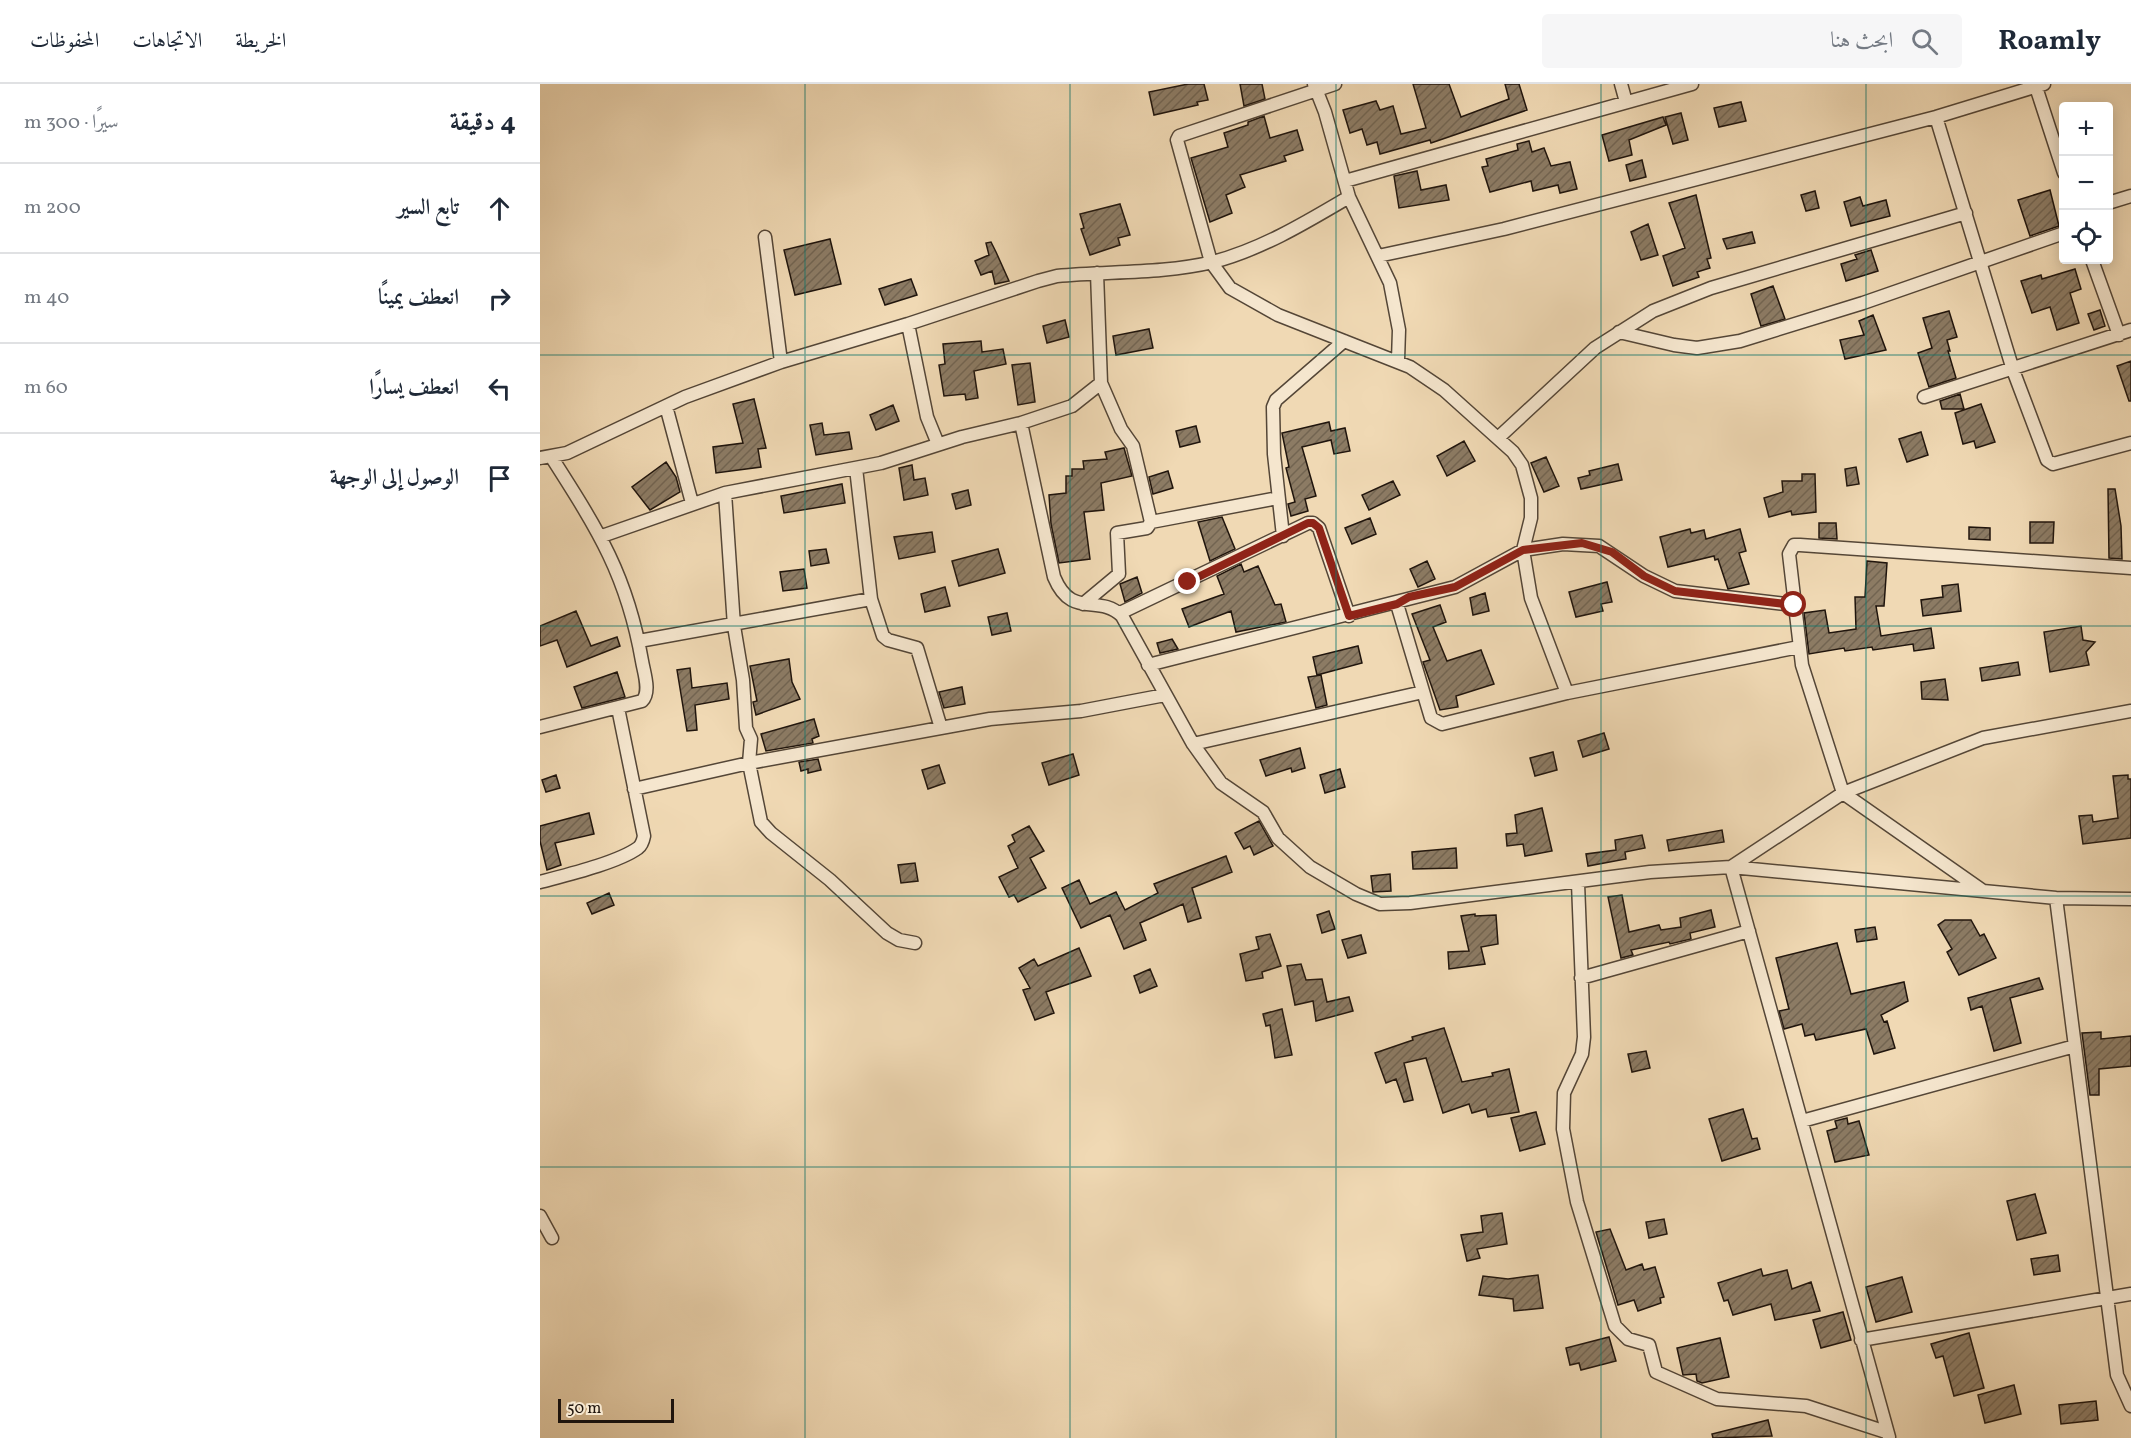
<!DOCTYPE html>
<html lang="ar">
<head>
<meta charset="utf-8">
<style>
  :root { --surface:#fff; --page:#f6f6f7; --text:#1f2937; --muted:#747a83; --line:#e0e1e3 }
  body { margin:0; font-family:Vollkorn,Amiri,serif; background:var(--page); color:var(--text); direction:rtl }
  .controls { position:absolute; right:18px; top:18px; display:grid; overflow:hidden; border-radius:6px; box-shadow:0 3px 15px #0003 }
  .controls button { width:54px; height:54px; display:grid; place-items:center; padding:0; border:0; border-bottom:2px solid var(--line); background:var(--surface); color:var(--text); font:30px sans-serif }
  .scale { position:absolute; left:18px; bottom:15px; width:116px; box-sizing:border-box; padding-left:6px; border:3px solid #20150d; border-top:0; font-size:16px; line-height:21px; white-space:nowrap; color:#20150d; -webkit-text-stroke:4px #f5e6ce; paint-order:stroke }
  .stop { position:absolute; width:18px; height:18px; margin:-14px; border:4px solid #8f2418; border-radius:50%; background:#fff }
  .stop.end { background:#8f2418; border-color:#fff; box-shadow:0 2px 6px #0008 }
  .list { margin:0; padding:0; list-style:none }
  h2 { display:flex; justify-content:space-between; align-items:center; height:78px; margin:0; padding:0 24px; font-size:26px }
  h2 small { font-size:20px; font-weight:400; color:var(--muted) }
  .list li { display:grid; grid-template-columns:39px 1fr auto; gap:18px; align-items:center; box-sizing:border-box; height:90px; padding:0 24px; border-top:2px solid var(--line) }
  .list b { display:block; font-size:22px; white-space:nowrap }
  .list em { font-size:20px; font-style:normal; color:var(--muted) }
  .icon { flex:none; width:33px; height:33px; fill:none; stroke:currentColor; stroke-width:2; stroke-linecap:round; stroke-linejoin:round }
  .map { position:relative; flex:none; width:1591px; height:1354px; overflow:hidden; direction:ltr }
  header { display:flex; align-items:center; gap:36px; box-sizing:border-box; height:84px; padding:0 30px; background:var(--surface); border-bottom:2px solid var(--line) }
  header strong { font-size:28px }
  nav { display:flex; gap:33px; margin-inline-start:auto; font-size:21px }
  .search { width:420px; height:54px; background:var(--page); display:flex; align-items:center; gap:15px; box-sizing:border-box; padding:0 21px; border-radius:6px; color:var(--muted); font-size:22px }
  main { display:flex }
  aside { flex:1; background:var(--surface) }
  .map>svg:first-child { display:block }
  .building { fill:url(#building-hatch); stroke:#20150d; stroke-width:1.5 }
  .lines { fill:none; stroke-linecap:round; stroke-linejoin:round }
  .minor-casing { stroke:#544637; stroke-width:15 }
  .minor { stroke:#f5e6ce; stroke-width:12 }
  .route { stroke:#8f2418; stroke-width:8 }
  .grid { fill:none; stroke:#0f766e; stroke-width:1.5; stroke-opacity:0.55 }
</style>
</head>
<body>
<header>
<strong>Roamly</strong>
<div class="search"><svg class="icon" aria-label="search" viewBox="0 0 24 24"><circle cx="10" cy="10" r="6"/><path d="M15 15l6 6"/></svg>ابحث هنا</div>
<nav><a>الخريطة</a><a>الاتجاهات</a><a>المحفوظات</a></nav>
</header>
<main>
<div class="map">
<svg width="1591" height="1354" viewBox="0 0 1591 1354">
  <defs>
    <pattern id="building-hatch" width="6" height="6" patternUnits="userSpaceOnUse" patternTransform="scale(1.5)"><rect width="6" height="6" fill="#8c7b64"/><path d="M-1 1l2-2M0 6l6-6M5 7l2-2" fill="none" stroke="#726451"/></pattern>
  </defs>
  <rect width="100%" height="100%" fill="#f0d9b4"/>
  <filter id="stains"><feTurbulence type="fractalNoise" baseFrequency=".00333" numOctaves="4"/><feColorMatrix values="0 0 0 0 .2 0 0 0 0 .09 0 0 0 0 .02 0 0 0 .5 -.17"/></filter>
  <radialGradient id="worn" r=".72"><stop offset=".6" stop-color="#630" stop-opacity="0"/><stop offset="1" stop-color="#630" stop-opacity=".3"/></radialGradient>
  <path class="building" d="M648,0H664L668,16L657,18L658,21L614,31L609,8Z
    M700,0H722L725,15L704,22Z
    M873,0H909L921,33L969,15L965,0H979L987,26L891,59L890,56L840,70L837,58L827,61L822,45L810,49L803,26L836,17L840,26L853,22L861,50L886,44Z
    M1201,18L1206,37L1179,43L1174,24Z
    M1141,29L1148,56L1133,60L1125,33Z
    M724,32L730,54L757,46L763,66L744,72L746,77L700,91L705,103L686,111L692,129L670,138L651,74L688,63L684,49L708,41V38Z
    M1123,33L1126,41L1089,56L1092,71L1069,77L1062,51Z
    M989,57L992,68L1004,64L1011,82L1030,78L1037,105L1020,109L1018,101L993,107L991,97L950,108L942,83L948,82L946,75L978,66L977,60Z
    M1102,76L1106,93L1090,97L1086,81Z
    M877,87L881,106L906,101L909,116L859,124L854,92Z
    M1510,106L1519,142L1490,152L1478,116Z
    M1275,107L1279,124L1266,127L1261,111Z
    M1156,111L1171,174L1167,175L1170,184L1157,188L1159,193L1133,202L1123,172L1145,164L1129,119Z
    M1320,113L1323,122L1346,116L1350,132L1311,142L1304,118Z
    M580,120L590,151L578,154L580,161L550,171L541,145L544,144L540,130Z
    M1108,140L1118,171L1101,176L1091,148Z
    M1212,148L1215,159L1187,165L1183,155Z
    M290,155L301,200L255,211L244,166Z
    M451,158L456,168L469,197L455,200L452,187L441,191L435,177L449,171L446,159Z
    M1331,166L1338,187L1306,197L1301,180L1317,175L1315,171Z
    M1535,185L1541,205L1530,209L1539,239L1517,246L1510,223L1492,229L1481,197L1501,191L1502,195Z
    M371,195L377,211L345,221L339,205Z
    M1233,202L1245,235L1221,242L1211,210Z
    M1560,226L1565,242L1554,246L1548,230Z
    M1409,227L1417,253L1407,256L1410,267H1408L1416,294L1389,303L1378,269L1392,264L1383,234Z
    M1333,231L1346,266L1305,275L1300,256L1324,251L1319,237Z
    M525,236L529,253L507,259L503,242Z
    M609,245L613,264L576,271L573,252Z
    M441,257L442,268L463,265L466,280L434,287L438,314L426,316L425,310L404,312L399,281L405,280L403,260Z
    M1591,277V317H1589L1577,282Z
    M490,279L495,318L478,321L472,281Z
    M1420,310L1424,325H1402L1400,317Z
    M214,315L226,364L218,365L221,383L176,389L173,363L203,359L193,320Z
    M1441,320L1455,358L1436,364L1434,357L1423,360L1415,329Z
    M353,321L359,337L336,346L330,331Z
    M789,338L791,347L805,344L810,367L794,370L791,356L762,363L776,412L765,415L768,427L751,432L748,420L755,418L746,384L749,383L742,349Z
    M282,339L284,351L309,348L312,365L276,371L270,341Z
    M656,342L660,358L640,363L636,347Z
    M1381,348L1388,371L1367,378L1359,355Z
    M924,357L935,377L907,392L897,372Z
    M584,364L592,392L561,399L564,426L544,428L550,475L519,479L511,440L509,411L526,409V392H532V385H544L543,377L567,375L565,368Z
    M1006,373L1019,402L1004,408L991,379Z
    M126,378L136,393L140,408L110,426L92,403Z
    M1078,380L1082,396L1041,405L1038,394L1050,391L1049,387Z
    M372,381L374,396L385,394L388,411L364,416L359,384Z
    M1316,383L1319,400L1307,402L1305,385Z
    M628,387L633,404L613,410L609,393Z
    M1262,390H1275L1276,428L1252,431L1251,427L1229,433L1224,414L1243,408L1242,397H1262Z
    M853,397L860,411L829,426L822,411Z
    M302,400L305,419L244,429L241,412Z
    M1568,405H1575L1581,442L1582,475L1569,474Z
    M428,406L431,421L416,425L412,410Z
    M682,433L695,465L670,477L658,438Z
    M830,434L836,450L812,460L805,444Z
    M1490,438H1514L1513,459H1490Z
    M1279,439H1296L1297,455L1279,454Z
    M1429,443L1450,444V456L1429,455Z
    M1150,445L1151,449L1164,446L1166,455L1200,445L1206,467L1199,469L1209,500L1188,505L1178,475L1175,476L1174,472L1128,483L1120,453Z
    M392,448L395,468L359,475L354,453Z
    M286,465L289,479L271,482L269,467Z
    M458,465L465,489L419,502L412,477Z
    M887,477L895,495L878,503L870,485Z
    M1327,477L1347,479L1344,522H1336L1341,552L1391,544L1394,564L1374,567L1373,560L1333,566L1332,563L1305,567L1304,564L1269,570L1264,529L1285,526L1289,549L1316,545L1315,513H1325Z
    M701,480L704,488L718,482L735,521L741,520L746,538L696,548L691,527L649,543L642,525L684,510L677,492Z
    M264,485L267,504L243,507L240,488Z
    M597,493L602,509L585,518L580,500Z
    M1067,498L1072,518L1061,520L1063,527L1036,533L1029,508Z
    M1418,500L1421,527L1383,532L1381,516L1403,513L1402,502Z
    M405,503L410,522L385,528L381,510Z
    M945,509L949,527L933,531L930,514Z
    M900,521L906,538L893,543L907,577L941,566L954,600L916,612L918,623L900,626L883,578L890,576L872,530Z
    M36,527L51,562L77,553L80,562L27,583L17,556L0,562V542Z
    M467,529L471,547L452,551L448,533Z
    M1541,542L1543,556L1555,558L1546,568L1549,581L1510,588L1504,548Z
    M632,555L638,565L620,569L617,559Z
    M818,562L822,579L777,591L773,573Z
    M249,575L252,598L260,615L216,631L213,618L217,617L210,582Z
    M1478,578L1480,591L1442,597L1440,584Z
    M150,584L152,604L187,599L189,615L155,621L157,646L147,647L137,586Z
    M77,588L85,613L42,624L34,603Z
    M781,591L787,621L776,624L768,593Z
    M1405,595L1408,616L1382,615L1381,598Z
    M422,603L425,620L404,624L399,608Z
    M274,635L279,652L272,655L273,659L226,667L221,650Z
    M1064,649L1069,665L1043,673L1038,657Z
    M760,664L765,684L752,688L751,684L726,692L720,676Z
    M1013,668L1017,686L995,692L990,674Z
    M533,670L539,691L509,701L502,679Z
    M278,675L281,686L268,689V685L261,687L259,678Z
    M399,681L405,699L388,705L382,686Z
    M800,685L805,703L785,709L780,691Z
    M16,691L20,704L6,708L2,696Z
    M1588,691V695H1591V754L1543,760L1539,732L1552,731L1553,738L1578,734L1573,692Z
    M1002,724L1012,767L985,772L983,760L967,762L966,750L977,749L975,731Z
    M49,729L54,750L15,759L21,781L7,786L0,757V742Z
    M719,737L733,762L714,771L710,762L704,765L695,749Z
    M489,742L504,767L490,774L506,804L478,818L474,811L469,813L459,793L478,784L468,762L475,758L472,751Z
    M1182,746L1184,758L1129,767L1127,756Z
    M1102,751L1105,764L1085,768L1086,775L1048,782L1046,770L1076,766L1075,756Z
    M916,764L917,784L873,785L872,768Z
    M686,772L692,788L652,804L661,834L648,838L643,820L600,839L606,856L584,865L570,831L541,844L522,804L539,796L550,820L576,808L585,826L618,809L614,800Z
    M375,779L378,797L361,799L358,781Z
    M850,790L851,807L833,808L831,792Z
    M69,809L74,821L52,830L47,819Z
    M1082,811L1089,848L1119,841L1121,846L1141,843L1140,834L1171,826L1175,843L1150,849L1151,855L1130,860L1129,858L1091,866L1093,871L1081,874L1068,813Z
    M789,827L795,845L782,849L777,831Z
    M935,830V832L956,831L958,860L941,863L945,880L909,885L908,868L929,867L921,832Z
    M1405,836H1431L1440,852L1444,850L1456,874L1419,891L1407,868L1412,865L1398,841Z
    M1335,843L1337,855L1317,858L1315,846Z
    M730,850L741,882L722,888L723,894L706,897L700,870L719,865L716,853Z
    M821,851L826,869L808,874L802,856Z
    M1297,859L1311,910L1364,898L1368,917L1341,931L1344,938L1347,937L1355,964L1334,970L1326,945L1276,956L1274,950L1265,952L1262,940L1244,945L1239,927L1249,925L1236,874Z
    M539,864L551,892L506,908L514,929L495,936L483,906L490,904L479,884L494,875L498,882Z
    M761,880L766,896L782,895L787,918L809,913L813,927L776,937L773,917L755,921L747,882Z
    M610,885L617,902L600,909L594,892Z
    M1499,894L1503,905L1470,914L1481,959L1454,967L1442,922L1431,926L1428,914Z
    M742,925L752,971L735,974L730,941L726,942L723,930Z
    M904,944L922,998L953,992L952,989L969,985L979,1028L948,1033L946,1025L932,1029L929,1020L903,1029L886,974L864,979L873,1016L864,1018L856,995L846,999L835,969L873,956L872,953Z
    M1561,948V955L1591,952V982L1559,985V1011H1550L1542,949Z
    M1106,967L1110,984L1092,988L1088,970Z
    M1203,1025L1212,1055L1217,1054L1220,1065L1182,1077L1169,1035Z
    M996,1028L1005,1060L980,1067L971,1034Z
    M1307,1034L1308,1040L1319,1037L1329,1071L1295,1078L1287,1047L1297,1044L1295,1037Z
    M1495,1110L1506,1149L1477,1156L1467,1117Z
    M962,1129L967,1160L937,1165L940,1174L927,1177L921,1151L943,1148L941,1132Z
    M1124,1135L1127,1150L1109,1154L1106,1138Z
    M1070,1145L1086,1186L1102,1180L1104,1186L1115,1183L1124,1213L1120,1214L1121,1219L1098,1227L1094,1216L1078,1221L1056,1148Z
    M1518,1171L1520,1187L1494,1191L1491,1175Z
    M1221,1185L1223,1192L1247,1186L1252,1205L1271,1198L1280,1227L1235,1236L1231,1220L1193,1231L1188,1216L1184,1217L1178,1199Z
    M998,1191L1003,1224L974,1227L973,1215L939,1211L943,1192L968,1195Z
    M1362,1193L1372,1228L1336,1238L1326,1203Z
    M1303,1228L1311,1256L1281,1264L1273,1236Z
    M1429,1249L1444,1304L1414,1312L1403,1272L1396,1274L1391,1260Z
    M1069,1253L1076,1277L1041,1286L1039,1279L1030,1281L1026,1264Z
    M1180,1254L1189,1293L1162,1299L1157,1297L1156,1290L1143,1291L1137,1264Z
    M1474,1301L1481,1330L1445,1339L1438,1311Z
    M1556,1317L1558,1336L1521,1340L1519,1321Z
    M1228,1336L1232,1352L1173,1354L1172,1350Z"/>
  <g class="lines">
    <g class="minor-casing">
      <path id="minor" d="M795,0L639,52L637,56L671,178L690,204L738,231L870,283L904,306L973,368L982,381L991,414V434L983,466L991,514L1027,609
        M1081,0L1086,18
        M1496,3L1524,89
        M1396,33L1473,286L1507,376L1513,380L1591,359
        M805,97L1152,0
        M809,113L850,199L859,246L858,276
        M1568,119L1591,112
        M225,153L241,278
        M838,172L964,145L1396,33L1504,0
        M1552,176L1579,251
        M557,189L561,299L581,345L593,362L611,438
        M368,240L387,333L398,360
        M1079,248L1134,261L1157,264L1200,257L1323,219L1524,149
        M1384,313L1591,246
        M126,322L152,419
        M481,339L514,493C532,536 558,509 582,532L653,660L681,699L723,728L738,754L770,783L816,810L840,820L870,819L1110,788L1191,783L1443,807
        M958,354L1055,264L1113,227L1171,204L1426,129
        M0,374L27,369L145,313L241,278L368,240L498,197L517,192C569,187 622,190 673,178C722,165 765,139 809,113L785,28L774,0
        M316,384L331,515L343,552L348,556L377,564L401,644
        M185,409L194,542L203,596L206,644L211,655L209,679L221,738L231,749L290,796L347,849L359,856L375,859
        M62,452L185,409L341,379L422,353L481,339L532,322L561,299
        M743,452L734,370L733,323L736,316L804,257
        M1591,484L1260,461H1254L1249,470L1262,581L1303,709L1443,807L1516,814L1591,815
        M543,520L579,490L577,449L607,444L611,438L738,414
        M857,520L891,634L902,640L1027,609L1259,563
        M580,529L768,439H773L779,444L809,532
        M99,557L331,515
        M608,581L915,503L983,466L1023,460L1059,462L1104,492L1135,507L1254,521
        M0,643L102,617C111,608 104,589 102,577C87,491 58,446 12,374
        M653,660L883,608
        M94,705L209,679L450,635L541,627L625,611
        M1191,783L1349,1353
        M1191,783L1303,709L1443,654L1591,627
        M0,798C26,791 77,779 98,764C102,761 103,757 104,752L78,624
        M1038,799L1044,953L1042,970L1024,1009L1023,1045L1037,1118L1075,1242L1088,1255L1109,1261L1116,1288L1177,1315L1266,1322L1346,1348
        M1516,814L1577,1291L1591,1322
        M1041,894L1209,847
        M1262,1037L1535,962
        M0,1132L12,1154
        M1321,1256L1591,1210"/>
    </g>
    <use href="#minor" class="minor"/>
  </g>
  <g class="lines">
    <path class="route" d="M648,498L768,439H773L779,444L809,532L857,520L869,513L915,503L983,466L1042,459L1072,468L1104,492L1135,507L1254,521"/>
  </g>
  <path class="grid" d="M265,0V1354M530,0V1354M796,0V1354M1061,0V1354M1326,0V1354M0,271H1591M0,542H1591M0,812H1591M0,1083H1591"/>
  <rect width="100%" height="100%" filter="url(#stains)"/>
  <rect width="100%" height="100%" fill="url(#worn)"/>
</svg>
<div class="controls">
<button>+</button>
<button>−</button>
<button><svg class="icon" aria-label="locate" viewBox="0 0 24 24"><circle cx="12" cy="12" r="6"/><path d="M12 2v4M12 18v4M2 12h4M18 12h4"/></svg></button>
</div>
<div class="scale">50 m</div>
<div class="stop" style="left:1254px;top:521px"></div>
<div class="stop end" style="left:648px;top:498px"></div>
</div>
<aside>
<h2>4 دقيقة<small>سيرًا · 300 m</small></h2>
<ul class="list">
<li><svg class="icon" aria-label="ahead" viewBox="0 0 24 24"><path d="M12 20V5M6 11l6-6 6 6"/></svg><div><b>تابع السير</b></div><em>200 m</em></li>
<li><svg class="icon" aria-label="right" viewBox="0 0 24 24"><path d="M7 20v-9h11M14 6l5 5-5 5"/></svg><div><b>انعطف يمينًا</b></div><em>40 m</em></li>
<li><svg class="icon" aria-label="left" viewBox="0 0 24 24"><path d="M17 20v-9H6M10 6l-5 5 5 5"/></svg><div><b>انعطف يسارًا</b></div><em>60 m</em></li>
<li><svg class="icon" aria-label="arrive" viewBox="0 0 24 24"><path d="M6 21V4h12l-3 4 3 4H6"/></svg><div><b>الوصول إلى الوجهة</b></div></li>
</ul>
</aside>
</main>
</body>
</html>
